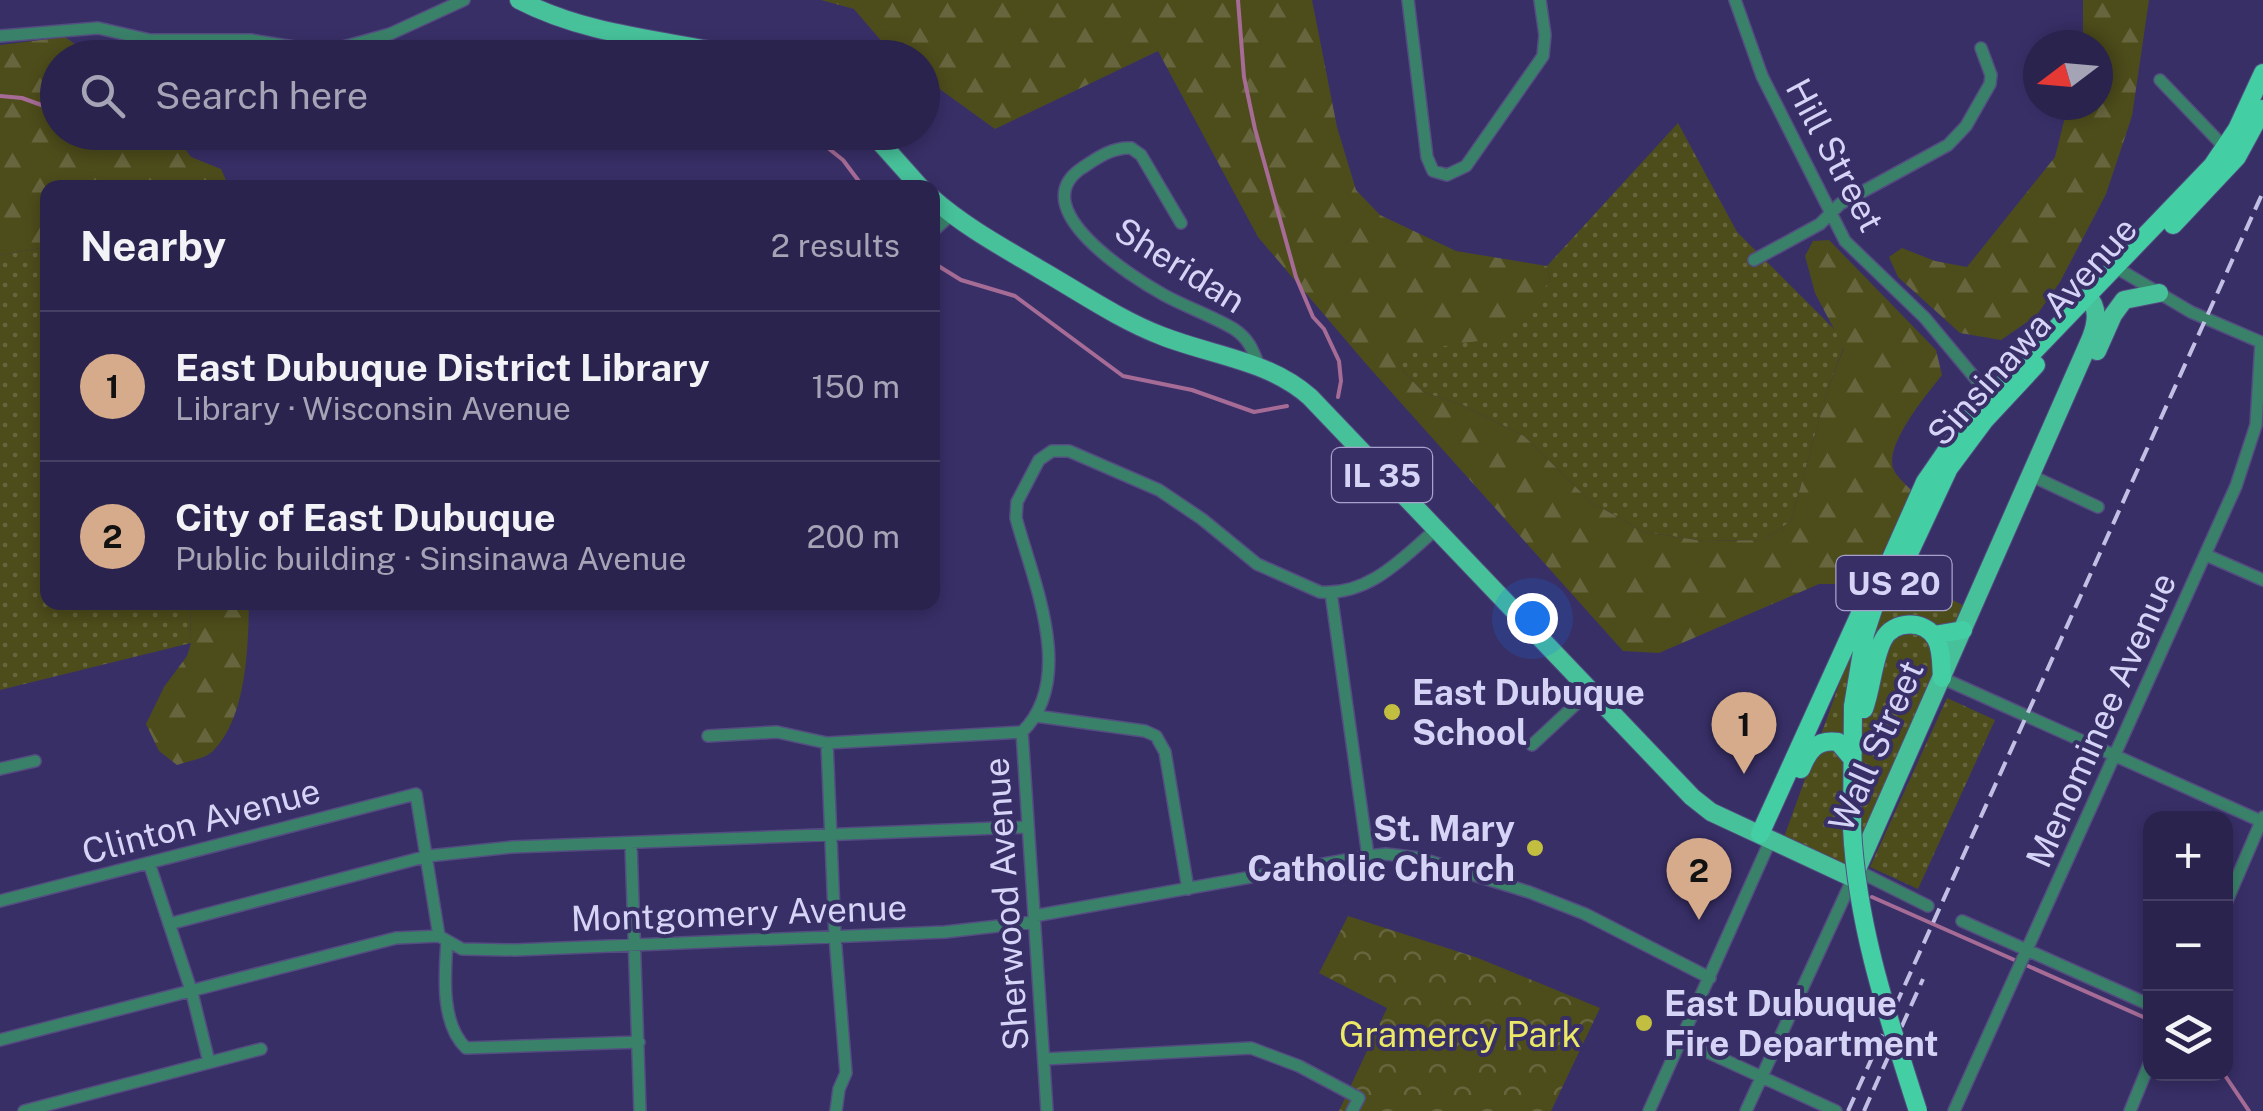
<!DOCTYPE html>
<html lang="en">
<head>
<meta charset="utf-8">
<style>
  :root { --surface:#2a234d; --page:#322b54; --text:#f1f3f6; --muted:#a5a4b6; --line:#464065; --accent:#d6ab8b }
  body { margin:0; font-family:"Public Sans",sans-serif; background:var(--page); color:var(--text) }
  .controls { position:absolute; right:30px; bottom:30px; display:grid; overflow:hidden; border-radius:20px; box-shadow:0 5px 15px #0003 }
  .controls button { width:90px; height:90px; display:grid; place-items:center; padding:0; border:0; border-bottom:2px solid var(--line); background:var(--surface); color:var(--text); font:50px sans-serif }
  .compass { position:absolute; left:2023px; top:30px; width:90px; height:90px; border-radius:50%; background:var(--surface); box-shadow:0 5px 15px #0003; rotate:254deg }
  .you { position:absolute; left:1532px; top:618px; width:35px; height:35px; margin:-25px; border:8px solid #fff; border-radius:50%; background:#1a73e8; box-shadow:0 0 0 15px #1a73e833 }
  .badge { display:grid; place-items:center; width:65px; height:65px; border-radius:50%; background:var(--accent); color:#111; font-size:32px; font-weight:700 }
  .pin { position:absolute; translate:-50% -82px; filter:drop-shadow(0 2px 5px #0008) }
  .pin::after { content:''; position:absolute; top:52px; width:35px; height:30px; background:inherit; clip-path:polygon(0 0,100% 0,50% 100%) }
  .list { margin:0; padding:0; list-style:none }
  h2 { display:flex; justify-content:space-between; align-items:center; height:130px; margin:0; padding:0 40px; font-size:42px }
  h2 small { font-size:32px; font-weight:400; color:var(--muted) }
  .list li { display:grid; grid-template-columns:65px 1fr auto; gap:30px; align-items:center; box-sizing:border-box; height:150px; padding:0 40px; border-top:2px solid var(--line) }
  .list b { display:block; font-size:38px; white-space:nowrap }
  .list p { margin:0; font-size:32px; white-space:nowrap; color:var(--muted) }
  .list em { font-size:32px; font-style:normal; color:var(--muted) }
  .icon { flex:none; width:55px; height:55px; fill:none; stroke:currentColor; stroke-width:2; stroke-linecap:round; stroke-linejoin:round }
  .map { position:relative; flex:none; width:2263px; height:1111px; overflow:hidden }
  .search { position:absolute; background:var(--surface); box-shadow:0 5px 15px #0003; left:40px; top:40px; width:900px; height:110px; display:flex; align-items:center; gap:25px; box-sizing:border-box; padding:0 35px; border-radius:55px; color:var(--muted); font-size:38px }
  .panel { position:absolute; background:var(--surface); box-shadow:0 5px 15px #0003; left:40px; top:180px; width:900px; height:430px; border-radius:20px }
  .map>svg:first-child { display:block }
  .grass { fill:url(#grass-dots) }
  .forest { fill:url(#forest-firs) }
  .park { fill:url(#park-crowns) }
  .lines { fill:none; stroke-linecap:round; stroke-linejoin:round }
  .stream { stroke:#a66c96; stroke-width:4 }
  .minor-casing { stroke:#544d81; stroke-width:14 }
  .primary-casing { stroke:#544d81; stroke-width:20 }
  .trunk-casing { stroke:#544d81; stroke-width:20 }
  .minor { stroke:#3a8169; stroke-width:11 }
  .primary { stroke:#47c19a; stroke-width:18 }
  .trunk { stroke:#43cea3; stroke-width:18 }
  .rail { stroke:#c2bfe4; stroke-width:4; stroke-dasharray:15 8; stroke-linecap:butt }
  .trunk-bridge-casing { stroke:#544d81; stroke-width:20; stroke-linecap:butt }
  .trunk-bridge { stroke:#43cea3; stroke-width:18 }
  .poi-dot { fill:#c1be40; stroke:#382f67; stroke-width:4 }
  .labels { text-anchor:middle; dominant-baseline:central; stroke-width:8; stroke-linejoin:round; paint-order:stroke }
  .shield { fill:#382f67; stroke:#a7a2cb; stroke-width:2.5 }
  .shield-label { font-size:32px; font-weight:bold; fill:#d6d4f6 }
  .street-label { font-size:35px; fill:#d6d4f6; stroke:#382f67 }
  .poi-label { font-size:35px; font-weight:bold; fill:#d6d4f6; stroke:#382f67; text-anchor:start }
  .park-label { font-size:35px; fill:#ebe865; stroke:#382f67 }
</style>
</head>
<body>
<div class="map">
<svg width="2263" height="1111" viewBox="0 0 2263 1111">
  <defs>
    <pattern id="grass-dots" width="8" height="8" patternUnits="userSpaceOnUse" patternTransform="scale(2.5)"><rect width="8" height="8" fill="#4d4c1b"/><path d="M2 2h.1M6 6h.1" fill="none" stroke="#66653d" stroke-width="1.8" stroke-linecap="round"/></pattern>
    <pattern id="forest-firs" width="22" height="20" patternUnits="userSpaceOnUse" patternTransform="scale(2.5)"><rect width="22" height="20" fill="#4d4c1b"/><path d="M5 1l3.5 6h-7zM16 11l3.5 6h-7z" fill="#66653d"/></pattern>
    <pattern id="park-crowns" width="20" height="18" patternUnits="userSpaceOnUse" patternTransform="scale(2.5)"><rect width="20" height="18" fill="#4d4c1b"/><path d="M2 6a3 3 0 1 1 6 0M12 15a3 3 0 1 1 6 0" fill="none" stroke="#66653d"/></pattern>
  </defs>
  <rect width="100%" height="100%" fill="#382f67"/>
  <path class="grass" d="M1678,123L1737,232L1836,331L1844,347L1827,391L1791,521L1764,540L1703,541L1644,532L1591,502L1524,436L1465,406L1423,392L1405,373L1396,353L1416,349L1531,303L1550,281L1547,266Z
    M47,247L48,602L190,603L191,643L0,690V255Z
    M1905,577L1971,609L1850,875L1783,840L1854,643Z
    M1947,698L1995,720L1918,889L1870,867Z"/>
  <path class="forest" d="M821,0H1312L1337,127L1356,190L1380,215L1456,251L1547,266L1550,281L1505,337L1397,353L1405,373L1423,392L1465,406L1524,436L1591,502L1644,532L1703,541L1764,540L1791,521L1827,391L1844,348L1815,293L1805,256L1813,241L1829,240L1936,350L1942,375C1927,394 1885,444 1893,468C1896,477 1908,486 1914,493L1866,584H1819L1659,653L1623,651L1367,365L1258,237L1158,51L995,129L923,77L922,58L895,57L854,9Z
    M2083,0H2149L2132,116L2106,194L2060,282L2036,316L2001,340L1960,333L1898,277L1889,257L1902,248L1935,261L1967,267L2055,157L2068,105H2098V45H2083Z
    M65,37L93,57L58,58V132L174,133L191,157L221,169L229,187L48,188L47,247L0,255V45Z
    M190,603H249C248,647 247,717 213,751C205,759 188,761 177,765L159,751L146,724L164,687L187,656L191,643Z"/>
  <path class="park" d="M1348,916L1478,958L1600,1008L1551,1111H1339L1387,1008L1319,973Z"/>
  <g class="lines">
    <path class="stream" d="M1238,0L1244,77L1255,129L1296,277L1313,317L1324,329L1339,361L1341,381L1338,397
      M492,58H512
      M0,96L22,98L58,111
      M808,132L843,160L864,188
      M932,262L961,280L1015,296L1123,376L1192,390L1254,412L1287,406
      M1872,897L2150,1020
      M2224,1074L2249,1111"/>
    <g class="minor-casing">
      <path id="minor" d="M1408,0L1427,157L1433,171L1447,175L1466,166L1543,56L1545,35L1540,0
        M1735,0L1762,76L1845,241L1925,318L1995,402
        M0,36L98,28L150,40H251L313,50L336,49L390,34L464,0
        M2160,80L2229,152
        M1181,223L1141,155L1131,148C1112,147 1097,158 1082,168C1022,208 1132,277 1164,295C1186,307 1212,316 1234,329C1249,339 1253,350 1259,366
        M932,232L952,214
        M1754,260L1820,224L1840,204L1948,145L1966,126L1990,84L1991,75L1981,48
        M2115,267L2191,312L2263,343
        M2032,476L2098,507
        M2206,555L2263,580
        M1331,593L1368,856
        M1942,678L2263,822
        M1036,716L1145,731L1156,736L1165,752L1188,889
        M708,736L777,732L827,743L1022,732
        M827,743L835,936L846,1073L839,1089L836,1111
        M1532,745L1590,691
        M0,769L35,761
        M631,844L640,1111
        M149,863L192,993L209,1062
        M0,901L416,794L439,936L462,949L515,950L945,932L1034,922
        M2226,903L2263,817
        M1034,916L1368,856L1386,854L1419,858L1529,892L1585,914L1710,978
        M1962,921L2150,1005
        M169,924L428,856L512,847L1027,827
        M447,941C445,973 440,1023 466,1048L639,1042
        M0,1040L396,938L439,936
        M1681,1040L1836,1111
        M1045,1059L1251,1048L1299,1066L1359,1098L1352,1111
        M24,1111L261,1049
        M1047,1111L1022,732C1077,679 1033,581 1016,518L1017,502L1039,460L1052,451H1069L1159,490L1202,519L1257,564L1320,592C1368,596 1402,559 1435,530
        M1649,1111L1771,839
        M1746,1111L1853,878L1864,874L1928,906
        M1954,1111L2236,486L2256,425L2261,342
        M2130,1111L2150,1062"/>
    </g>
    <g class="primary-casing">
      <path id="primary" d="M519,0C590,37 671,40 748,58
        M871,132L921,188
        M932,198C965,227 1004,248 1041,270C1081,293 1120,320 1162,336C1213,356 1268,360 1310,397L1692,797L1711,812L1853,878L2091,338C2097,322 2099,308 2087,295
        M2097,351L2113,315L2124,300L2159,293"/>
    </g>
    <g class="trunk-casing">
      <path id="trunk" d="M2173,225L2237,157L2263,109
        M1890,594L1949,468L1984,421L2036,365
        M1934,635L1963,630
        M1864,709C1872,687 1873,660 1883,640C1893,620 1925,619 1936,639C1942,649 1941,666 1942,678
        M1801,769C1808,751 1816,739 1838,742L1850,756
        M1852,828L1853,706L1865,634L1886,570L1925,482L1967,421L2212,166L2237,129L2263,73
        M1760,834L1864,605"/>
    </g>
    <use href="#minor" class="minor"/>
    <use href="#primary" class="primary"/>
    <use href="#trunk" class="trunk"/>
    <path class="rail" d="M1848,1111L2263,192
      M1864,1111L1923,979"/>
    <g class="trunk-bridge-casing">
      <path id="trunk-bridge" d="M1852,828C1857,927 1888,1017 1918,1111"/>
    </g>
    <use href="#trunk-bridge" class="trunk-bridge"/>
  </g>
  <g class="poi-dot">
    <circle cx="1392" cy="712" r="10"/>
    <circle cx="1535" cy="848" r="10"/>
    <circle cx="1644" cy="1023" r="10"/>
  </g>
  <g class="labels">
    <g class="shield">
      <rect x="1332" y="448" width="100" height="54" rx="8"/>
      <rect x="1836.5" y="556" width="115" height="54" rx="8"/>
    </g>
    <g class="shield-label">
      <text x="1382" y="475">IL 35</text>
      <text x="1894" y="583">US 20</text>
    </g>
    <g class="street-label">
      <text transform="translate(1835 155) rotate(62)">Hill Street</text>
      <text transform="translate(1180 265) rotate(32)">Sheridan</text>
      <text transform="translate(2032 331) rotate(-48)">Sinsinawa Avenue</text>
      <text transform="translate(2101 720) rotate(-66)">Menominee Avenue</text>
      <text transform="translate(1876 746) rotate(-66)">Wall Street</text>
      <text transform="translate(201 821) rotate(-15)">Clinton Avenue</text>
      <text transform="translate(1006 904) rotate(-94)">Sherwood Avenue</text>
      <text transform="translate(739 913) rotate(-2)">Montgomery Avenue</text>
    </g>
    <g class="poi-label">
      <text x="1412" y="692">East Dubuque<tspan x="1412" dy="40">School</tspan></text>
      <text x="1515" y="828" text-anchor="end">St. Mary<tspan x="1515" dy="40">Catholic Church</tspan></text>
      <text x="1664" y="1003">East Dubuque<tspan x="1664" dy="40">Fire Department</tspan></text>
    </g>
    <g class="park-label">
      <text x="1460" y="1034">Gramercy Park</text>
    </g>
  </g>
</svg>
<div class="controls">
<button>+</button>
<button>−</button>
<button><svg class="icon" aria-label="layers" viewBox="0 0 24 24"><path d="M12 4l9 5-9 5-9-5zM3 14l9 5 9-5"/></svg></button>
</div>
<svg class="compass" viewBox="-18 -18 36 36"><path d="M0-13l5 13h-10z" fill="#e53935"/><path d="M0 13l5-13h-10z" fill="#a5a4b6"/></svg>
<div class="you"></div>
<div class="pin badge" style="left:1744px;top:774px">1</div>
<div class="pin badge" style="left:1699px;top:920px">2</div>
<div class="search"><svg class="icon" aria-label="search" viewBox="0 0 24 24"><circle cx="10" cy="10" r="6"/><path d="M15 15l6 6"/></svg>Search here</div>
<section class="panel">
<h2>Nearby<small>2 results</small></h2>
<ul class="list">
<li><span class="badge">1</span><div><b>East Dubuque District Library</b><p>Library · Wisconsin Avenue</p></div><em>150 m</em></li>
<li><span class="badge">2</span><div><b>City of East Dubuque</b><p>Public building · Sinsinawa Avenue</p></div><em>200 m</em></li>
</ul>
</section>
</div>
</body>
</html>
